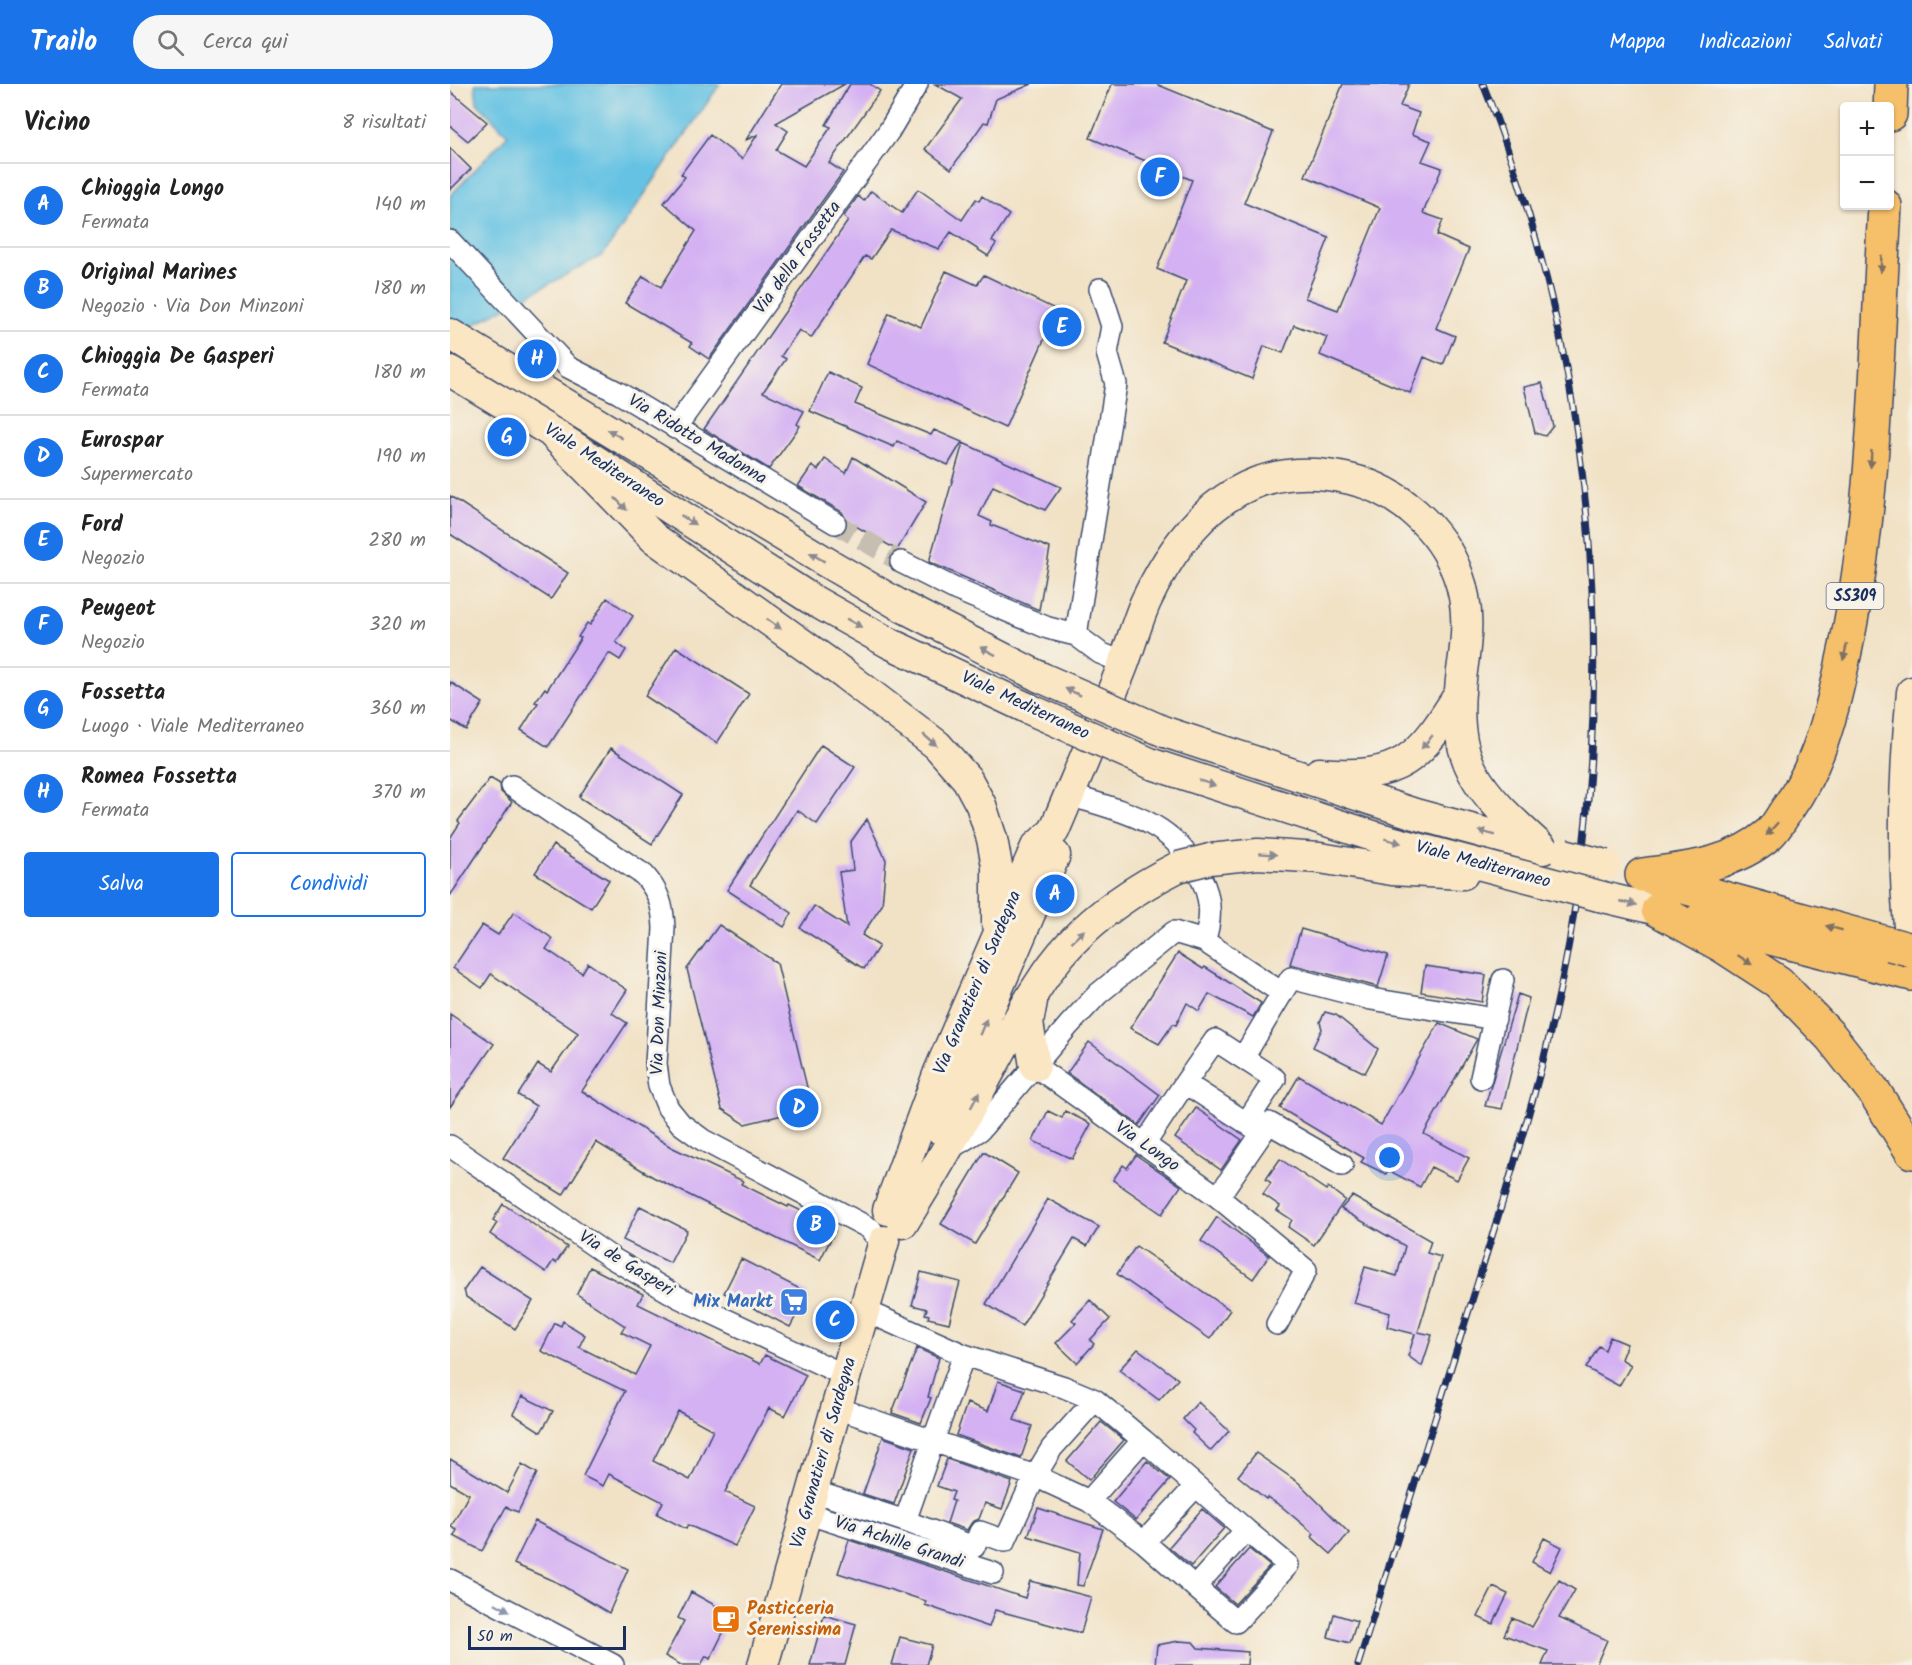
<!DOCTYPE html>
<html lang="it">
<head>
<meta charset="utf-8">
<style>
  :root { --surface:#fff; --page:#f6f6f6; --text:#222; --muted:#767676; --line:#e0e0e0; --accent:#1a73e8 }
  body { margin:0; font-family:Kalam,sans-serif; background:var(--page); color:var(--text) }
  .controls { position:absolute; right:18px; top:18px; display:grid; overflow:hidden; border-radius:6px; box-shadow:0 2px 4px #0004 }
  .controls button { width:54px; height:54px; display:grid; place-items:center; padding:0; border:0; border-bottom:2px solid var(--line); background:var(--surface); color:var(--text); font:30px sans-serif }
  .scale { position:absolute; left:18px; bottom:15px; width:158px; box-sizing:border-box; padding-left:6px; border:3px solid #1b2f5e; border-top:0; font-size:16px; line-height:21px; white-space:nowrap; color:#1b2f5e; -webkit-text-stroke:4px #f7f3e8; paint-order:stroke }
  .you { position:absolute; left:940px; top:1074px; width:21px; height:21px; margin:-15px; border:4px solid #fff; border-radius:50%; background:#1a73e8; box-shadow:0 0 0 9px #1a73e833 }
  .badge { display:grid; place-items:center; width:39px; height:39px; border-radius:50%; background:var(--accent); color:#fff; font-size:20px; font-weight:700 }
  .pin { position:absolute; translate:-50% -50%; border:3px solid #fff; box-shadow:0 2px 6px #0006 }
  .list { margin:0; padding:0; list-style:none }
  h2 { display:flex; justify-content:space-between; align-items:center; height:78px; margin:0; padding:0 24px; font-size:26px }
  h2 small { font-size:20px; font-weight:400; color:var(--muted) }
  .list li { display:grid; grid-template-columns:39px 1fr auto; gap:18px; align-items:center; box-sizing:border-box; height:84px; padding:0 24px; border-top:2px solid var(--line) }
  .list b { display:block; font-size:22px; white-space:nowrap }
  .list p { margin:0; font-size:20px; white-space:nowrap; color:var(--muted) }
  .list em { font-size:20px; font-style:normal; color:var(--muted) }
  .actions { display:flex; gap:12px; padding:18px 24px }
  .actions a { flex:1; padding:14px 0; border:2px solid var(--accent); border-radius:6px; text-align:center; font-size:21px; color:var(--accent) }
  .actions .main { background:var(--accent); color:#fff }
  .icon { flex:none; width:33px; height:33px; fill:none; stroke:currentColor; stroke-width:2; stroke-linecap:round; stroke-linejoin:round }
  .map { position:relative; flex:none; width:1462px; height:1581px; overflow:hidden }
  header { display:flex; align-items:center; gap:36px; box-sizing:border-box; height:84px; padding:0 30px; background:var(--accent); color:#fff }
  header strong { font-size:28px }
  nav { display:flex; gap:33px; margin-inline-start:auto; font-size:21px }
  .search { width:420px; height:54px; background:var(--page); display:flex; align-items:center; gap:15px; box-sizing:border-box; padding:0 21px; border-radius:33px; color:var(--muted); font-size:22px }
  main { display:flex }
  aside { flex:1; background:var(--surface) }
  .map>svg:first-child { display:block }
  .water { fill:#65c2e3; stroke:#4078a0; stroke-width:1.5 }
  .building { fill:#d4b1f3; fill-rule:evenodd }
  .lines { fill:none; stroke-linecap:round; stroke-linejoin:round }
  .street-tunnel { stroke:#c6beb1; stroke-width:21; stroke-dasharray:21 10; stroke-linecap:butt }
  .street-casing { stroke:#3b4a6e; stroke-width:24 }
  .secondary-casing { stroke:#3b4a6e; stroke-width:33 }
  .primary-casing { stroke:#3b4a6e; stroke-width:36 }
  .street { stroke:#fff; stroke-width:21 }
  .secondary { stroke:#fbe6c4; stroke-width:30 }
  .primary { stroke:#f6c06b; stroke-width:33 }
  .rail-casing { stroke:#1b2f5e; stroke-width:7 }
  .rail { stroke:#f7f3e8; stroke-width:4.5; stroke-dasharray:14; stroke-linecap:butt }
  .secondary-bridge-casing { stroke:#3b4a6e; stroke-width:33; stroke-linecap:butt }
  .primary-bridge-casing { stroke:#3b4a6e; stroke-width:36; stroke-linecap:butt }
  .secondary-bridge { stroke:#fbe6c4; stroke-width:30 }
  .primary-bridge { stroke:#f6c06b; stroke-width:33 }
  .oneway { fill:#7e7064 }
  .oneway2 { fill:#8b8a91 }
  .oneway3 { fill:#8d97ae }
  .labels { text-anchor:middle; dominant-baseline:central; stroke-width:6; stroke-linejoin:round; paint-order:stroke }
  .shield { fill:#f7f3e8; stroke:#5d6a87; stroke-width:1.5 }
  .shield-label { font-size:16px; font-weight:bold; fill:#1b2f5e }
  .street-label { font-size:18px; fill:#1b2f5e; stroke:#f7f3e8 }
  .shop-label { font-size:18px; font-weight:bold; fill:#366cbe; stroke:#f7f3e8; text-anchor:end }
  .food-label { font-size:18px; font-weight:bold; fill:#c56008; stroke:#f7f3e8; text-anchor:start }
</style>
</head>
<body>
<header>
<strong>Trailo</strong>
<div class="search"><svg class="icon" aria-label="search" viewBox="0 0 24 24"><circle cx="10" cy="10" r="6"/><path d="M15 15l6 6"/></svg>Cerca qui</div>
<nav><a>Mappa</a><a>Indicazioni</a><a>Salvati</a></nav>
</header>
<main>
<aside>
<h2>Vicino<small>8 risultati</small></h2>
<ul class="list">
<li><span class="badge">A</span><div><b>Chioggia Longo</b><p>Fermata</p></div><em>140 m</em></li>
<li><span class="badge">B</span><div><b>Original Marines</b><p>Negozio · Via Don Minzoni</p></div><em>180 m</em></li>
<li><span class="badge">C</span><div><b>Chioggia De Gasperi</b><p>Fermata</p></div><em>180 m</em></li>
<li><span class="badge">D</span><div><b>Eurospar</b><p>Supermercato</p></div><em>190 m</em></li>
<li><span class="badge">E</span><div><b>Ford</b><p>Negozio</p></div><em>280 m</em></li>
<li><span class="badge">F</span><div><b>Peugeot</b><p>Negozio</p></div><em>320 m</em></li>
<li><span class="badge">G</span><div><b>Fossetta</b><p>Luogo · Viale Mediterraneo</p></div><em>360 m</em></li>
<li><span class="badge">H</span><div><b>Romea Fossetta</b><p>Fermata</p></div><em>370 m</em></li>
</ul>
<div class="actions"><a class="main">Salva</a><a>Condividi</a></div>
</aside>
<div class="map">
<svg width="1462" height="1581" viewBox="0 0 1462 1581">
  <rect width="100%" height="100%" fill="#f7f3e8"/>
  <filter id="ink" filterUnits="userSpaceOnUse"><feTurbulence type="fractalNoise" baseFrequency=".0167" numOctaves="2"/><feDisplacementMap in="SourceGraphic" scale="12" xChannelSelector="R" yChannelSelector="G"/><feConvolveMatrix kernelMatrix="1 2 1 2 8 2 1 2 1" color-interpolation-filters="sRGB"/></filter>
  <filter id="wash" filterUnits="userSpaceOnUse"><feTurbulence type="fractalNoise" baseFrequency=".008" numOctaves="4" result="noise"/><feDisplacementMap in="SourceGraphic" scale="24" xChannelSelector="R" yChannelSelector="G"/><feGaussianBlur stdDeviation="1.35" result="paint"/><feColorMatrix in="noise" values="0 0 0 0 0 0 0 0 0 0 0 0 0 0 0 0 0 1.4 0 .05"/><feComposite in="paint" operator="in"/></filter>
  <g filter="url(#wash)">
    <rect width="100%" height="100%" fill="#f1e2c6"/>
    <path class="water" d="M25,0H270L153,171L21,242L0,270V112L58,51L27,19Z"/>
    <g id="blocks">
      <path class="building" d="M331,0H395L326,39L338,47L326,66L354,82L381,43L376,41L400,0H420L430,7L379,79L393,88L259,275L240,262L242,259L175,219L193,192L211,203L246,147L214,119L235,93L231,90L260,51L292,75L307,51L296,56Z
        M485,0H582L546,15L538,39L534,38L501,85L475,65L512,15Z
        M662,0H706L823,48L794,119L879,154L855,214L888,226L930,124L855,92L893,0H959L950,22L969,29L962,50L981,57L972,77L992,84L973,129L993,136L987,151L1019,165L986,244L1005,252L993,281L974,273L960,309L870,271L877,253L844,241L833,269L814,262L802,295L712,258L736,197L707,185L742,96L640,54Z
        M0,7L37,38L18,57L0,42Z
        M0,64L21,85L0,106Z
        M468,105L512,136L526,115L529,117L532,112L559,131L542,157L546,160L538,172L501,148L489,165L441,146L421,175L415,172L361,254L349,246L331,272L336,275L313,308L354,327L347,340L350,342L319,385L254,345L398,137L394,132L408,112L414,117L421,107L452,129Z
        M496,187L527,201L534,191L607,226L555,344L417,280L439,229L471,243Z
        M378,288L412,304L405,320L481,351L484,346L512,358L498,381L447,357L444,363L360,327Z
        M1092,299L1103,342L1095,352L1085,349L1074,303Z
        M513,359L611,403L595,426L543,402L529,432L542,438L541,441L600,464L589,526L479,478Z
        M403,373L476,418L447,466L397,437L392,428L348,402L362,382L368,386L375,375L396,389Z
        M0,412L118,489L101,515L0,450Z
        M157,514L183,532L166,558L176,566L170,576L159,569L98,663L71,646L88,619L85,618L95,604L97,606L131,554L128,553L137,539L140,541Z
        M226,563L299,610L267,659L195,612Z
        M0,598L33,619L16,646L0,636Z
        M371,661L405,683L367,740L347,726L300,801L342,829L334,843L277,806Z
        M161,664L233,711L202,760L129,713Z
        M40,694L50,700L51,708L62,718L0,812V754L10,739L8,737Z
        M417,735L436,776L432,821L412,851L429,862L414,885L350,844L364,822L397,843L389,788L403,786L400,759Z
        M103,761L159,796L141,824L85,789Z
        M64,828L103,855L96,865L132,889L138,879L177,906L162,929L177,939L132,1007L221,1063L293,1097L291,1100L338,1123L339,1121L375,1138L373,1141L385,1147L370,1176L203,1093L146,1058L113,1111L53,1074L86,1022L68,1011L88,980L101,988L128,949L41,890L32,904L3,884L32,841L48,851Z
        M269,841L327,879L362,1024L295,1040L272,1025L237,885Z
        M851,845L938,871L928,903L840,880Z
        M728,869L753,885L755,883L811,919L803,933L759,910L749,927L737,919L726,941L723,940L709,960L680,944Z
        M975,882L1036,891L1032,918L971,908Z
        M1068,910L1079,914L1052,1025L1035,1022Z
        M875,928L886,931L928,965L915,989L863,963L872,945L870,938Z
        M0,930L44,960L0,1023Z
        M989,939L1027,955L974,1050L1019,1074L1007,1096L981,1083L970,1103L938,1086L936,1090L911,1078L914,1074L830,1024L849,992L931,1041Z
        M639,958L710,1011L689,1041L617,989Z
        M746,1024L792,1056L771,1086L725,1054Z
        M598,1027L612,1034L615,1027L641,1040L622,1075L583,1057Z
        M534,1068L568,1089L525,1160L491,1140Z
        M686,1071L731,1102L712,1130L663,1096L673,1081L677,1084Z
        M830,1075L876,1106L878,1103L895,1116L864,1161L838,1143L842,1136L827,1126L830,1122L813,1110L821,1099L816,1095Z
        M902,1112L981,1157L977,1169L991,1173L968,1248L982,1251L972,1282L958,1272L965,1250L937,1243L940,1229L904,1219L915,1183L947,1192L955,1162L891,1125Z
        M598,1115L649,1143L637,1162L624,1155L572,1242L536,1220Z
        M53,1120L117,1163L106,1179L103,1177L96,1188L40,1150L47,1139L43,1136Z
        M190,1122L237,1146L220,1179L173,1156Z
        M767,1133L819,1172L803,1195L751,1157Z
        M686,1162L780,1226L760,1255L667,1190Z
        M291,1175L358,1209L340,1243L274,1209Z
        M30,1183L83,1217L65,1245L16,1213L14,1206Z
        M140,1183L193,1210L188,1220L310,1280L315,1271L356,1291L335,1332L319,1324L275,1408L305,1422L285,1462L238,1441L236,1445L207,1430L213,1418L159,1390L153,1402L133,1392L175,1307L91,1267L105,1239L111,1242L113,1237L135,1251L129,1263L185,1291L200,1262L171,1248L175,1242L127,1210ZM228,1327L263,1346L240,1396L203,1377Z
        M471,1188L510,1198L499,1239L478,1234L479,1231L475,1230L477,1225L462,1221Z
        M640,1216L660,1235L640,1256L644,1260L627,1279L606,1259L626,1239L622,1236Z
        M1160,1253L1177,1260L1171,1275L1181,1281L1169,1302L1136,1284L1149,1262L1155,1266Z
        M467,1264L489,1274L478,1313L481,1314L471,1339L442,1329Z
        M688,1265L728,1295L709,1316L669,1286Z
        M548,1297L575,1306L564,1336L582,1342L571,1374L506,1351L517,1319L538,1327Z
        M72,1312L103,1327L91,1348L63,1330Z
        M748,1318L779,1347L761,1367L742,1349L744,1346L733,1335Z
        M651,1338L674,1356L639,1396L617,1377Z
        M433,1353L464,1364L444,1420L413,1410Z
        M806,1369L849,1399L899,1449L881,1470L862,1453L864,1450L831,1422L817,1413L816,1415L788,1392Z
        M0,1375L57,1409L72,1380L87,1389L68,1428L56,1423L32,1467L4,1452L7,1446L1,1443L19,1410L0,1399Z
        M497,1375L562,1398L552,1425L535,1419L529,1435L522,1438L517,1446L497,1439L504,1417L501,1416L504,1408L487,1402Z
        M697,1377L720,1396L686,1436L663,1418Z
        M588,1424L653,1445L633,1502L627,1501L630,1468L578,1452Z
        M752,1425L774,1444L741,1482L719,1463Z
        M85,1437L178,1485L159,1529L106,1498L64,1480Z
        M1094,1454L1112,1463L1100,1488L1082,1478Z
        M399,1456L575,1514L580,1497L641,1513L631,1549L545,1526L539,1543L475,1521L476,1517L388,1489Z
        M799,1465L820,1482L785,1520L765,1503Z
        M1109,1496L1125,1506L1109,1534L1157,1556L1146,1581H1092L1098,1567L1054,1551L1062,1534L1082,1543Z
        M1043,1503L1058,1510L1043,1540L1028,1533Z
        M241,1508L279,1529L269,1547L273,1549L260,1575L256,1572L251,1581H231L215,1572L234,1537L228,1534Z
        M884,1530L907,1537L900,1559L878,1553Z
        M374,1531L406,1540L395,1581H360Z
        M450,1553L482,1561L476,1581H442Z
        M729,1557L743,1558L748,1564L798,1568L797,1581H705L707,1561Z"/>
    </g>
  </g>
  <g filter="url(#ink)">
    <use href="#blocks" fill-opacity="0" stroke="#3b4a6e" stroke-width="1.5"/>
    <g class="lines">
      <path class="street-tunnel" d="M385,439L451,478"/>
      <g class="street-casing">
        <path id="street" d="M0,157L118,283L169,309L385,439
          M225,344L439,47L467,0
          M451,478L507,506L598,544L626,551L650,569L674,579
          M626,551L666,300L657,269L662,242L650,205
          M62,702L194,791C209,808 213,822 214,844L206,980L209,1002L218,1024L231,1040L253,1056L421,1145L423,1149
          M620,711C673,728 722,736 749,790C761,812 763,833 754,857
          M793,974L832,909
          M585,982L768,1113L856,1186L827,1240
          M1031,994L1053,896
          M735,999L765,956L825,995L796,1039
          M812,1049L819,1039L892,1081
          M694,1061L735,999L812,1049L768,1113
          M0,1062L162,1174L228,1213L396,1292
          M499,1065L530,1046L619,941L648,910L724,848L754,857L832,909L841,894L921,915L1045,935
          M387,1324L483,1357L514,1271L414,1226
          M363,1407L455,1437L483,1357L585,1392L602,1364L645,1316L614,1303L514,1271
          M639,1417L694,1458L746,1402L693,1356
          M356,1429L543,1489
          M455,1437L524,1463L530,1448L555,1457L585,1392L639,1417L693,1356L645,1316
          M694,1458L745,1503L796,1446L746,1402
          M0,1496L163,1581
          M745,1503L786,1538L838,1481L796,1446"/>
      </g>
      <g class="secondary-casing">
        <path id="secondary" d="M0,250L381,481L453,523L590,593
          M0,287L101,348L361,515L439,559L577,624
          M101,348L204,454L394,590L487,661L517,695L531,721L542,755L547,782V838
          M1462,608C1453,696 1452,785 1462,873
          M715,648L965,730L1087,763
          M702,680L929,754L1108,801
          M869,689C952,696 969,675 1010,609
          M760,775L808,770L870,774L942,786L1013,790
          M1149,812L1208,826
          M582,917L578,939L585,982
          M488,1044L605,771
          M438,1126L489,988L586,763L604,747C627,692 651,637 673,581C681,560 687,537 696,517C737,431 798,371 900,395C948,406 991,444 1008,491C1020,523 1017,554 1012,587C1000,681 1027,705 1093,765
          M453,1139C484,1089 513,1038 541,985C565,942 587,895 621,859C652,826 688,803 728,783
          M313,1581L434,1157"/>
      </g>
      <g class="primary-casing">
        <path id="primary" d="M1440,30L1441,0
          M1192,791C1238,785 1283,781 1319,750C1327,743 1332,732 1338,724C1368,682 1381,632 1392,581C1426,431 1426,275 1435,122
          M1205,795L1440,860
          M1208,826L1271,861L1328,898L1381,953L1425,1009L1462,1068
          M1250,836L1462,890"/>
      </g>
      <use href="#street" class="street"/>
      <use href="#secondary" class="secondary"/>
      <use href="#primary" class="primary"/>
      <g class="rail-casing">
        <path id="rail" d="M908,1581C949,1451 989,1321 1030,1191C1064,1081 1099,972 1119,859C1170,574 1142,269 1033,0"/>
      </g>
      <use href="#rail" class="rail"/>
      <g class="secondary-bridge-casing">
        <path id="secondary-bridge" d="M590,593L715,648
          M577,624L702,680
          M1114,770L1155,781
          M728,783L760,775
          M1108,801L1149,812"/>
      </g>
      <g class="primary-bridge-casing">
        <path id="primary-bridge" d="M1440,860L1462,866"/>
      </g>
      <use href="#secondary-bridge" class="secondary-bridge"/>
      <use href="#primary-bridge" class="primary-bridge"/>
    </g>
    <defs><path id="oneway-solid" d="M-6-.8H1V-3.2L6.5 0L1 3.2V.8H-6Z" transform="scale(1.5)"/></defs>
    <g class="oneway">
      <use href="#oneway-solid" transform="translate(1431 180) rotate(93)"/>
      <use href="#oneway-solid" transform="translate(1421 375) rotate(93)"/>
      <use href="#oneway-solid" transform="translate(1395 568) rotate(103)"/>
      <use href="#oneway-solid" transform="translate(1322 745) rotate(132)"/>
      <use href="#oneway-solid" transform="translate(1384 844) rotate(-165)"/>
      <use href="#oneway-solid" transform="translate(1295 876) rotate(33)"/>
    </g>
    <g class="oneway2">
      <use href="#oneway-solid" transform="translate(165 350) rotate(-149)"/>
      <use href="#oneway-solid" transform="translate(171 420) rotate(46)"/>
      <use href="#oneway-solid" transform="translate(238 436) rotate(33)"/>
      <use href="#oneway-solid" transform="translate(367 473) rotate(-149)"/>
      <use href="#oneway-solid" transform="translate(404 539) rotate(29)"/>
      <use href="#oneway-solid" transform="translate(324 540) rotate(35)"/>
      <use href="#oneway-solid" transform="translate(538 567) rotate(-153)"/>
      <use href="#oneway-solid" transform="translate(623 608) rotate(-156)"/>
      <use href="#oneway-solid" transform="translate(480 656) rotate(40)"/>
      <use href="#oneway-solid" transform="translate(977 658) rotate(130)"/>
      <use href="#oneway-solid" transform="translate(757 699) rotate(19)"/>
      <use href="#oneway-solid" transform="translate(1037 749) rotate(-165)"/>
      <use href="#oneway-solid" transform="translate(943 757) rotate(15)"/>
      <use href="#oneway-solid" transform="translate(818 770) rotate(4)"/>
      <use href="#oneway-solid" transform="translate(1178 819) rotate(13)"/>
      <use href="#oneway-solid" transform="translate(628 852) rotate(-43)"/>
      <use href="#oneway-solid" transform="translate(533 943) rotate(-67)"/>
      <use href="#oneway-solid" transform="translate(525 1016) rotate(-62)"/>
    </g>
    <use class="oneway3" href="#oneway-solid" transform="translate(52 1523) rotate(28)"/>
  </g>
  <defs>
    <g id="supermarket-square" transform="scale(1.5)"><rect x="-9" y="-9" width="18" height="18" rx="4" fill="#3f7fe0" stroke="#f7f3e8"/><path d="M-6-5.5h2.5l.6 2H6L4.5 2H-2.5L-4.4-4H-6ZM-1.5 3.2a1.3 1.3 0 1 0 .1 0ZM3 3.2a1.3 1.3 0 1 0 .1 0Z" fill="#fff"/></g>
    <g id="cafe-square" transform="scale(1.5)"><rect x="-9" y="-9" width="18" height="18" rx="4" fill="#e8710a" stroke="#f7f3e8"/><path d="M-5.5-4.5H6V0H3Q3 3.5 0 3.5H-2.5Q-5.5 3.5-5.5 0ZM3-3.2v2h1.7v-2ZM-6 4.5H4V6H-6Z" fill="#fff"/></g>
  </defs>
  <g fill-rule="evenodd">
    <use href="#supermarket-square" x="344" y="1218"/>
    <use href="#cafe-square" x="276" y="1535"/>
  </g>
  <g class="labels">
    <rect class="shield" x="1376.5" y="499" width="57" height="26" rx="4.5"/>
    <g class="shield-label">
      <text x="1405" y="512">SS309</text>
    </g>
    <g class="street-label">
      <text transform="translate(348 174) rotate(-54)">Via della Fossetta</text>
      <text transform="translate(247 356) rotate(31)">Via Ridotto Madonna</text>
      <text transform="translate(154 382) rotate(33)">Viale Mediterraneo</text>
      <text transform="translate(575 622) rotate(25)">Viale Mediterraneo</text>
      <text transform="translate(1033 781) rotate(15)">Viale Mediterraneo</text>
      <text transform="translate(528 899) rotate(-67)">Via Granatieri di Sardegna</text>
      <text transform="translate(210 929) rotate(-88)">Via Don Minzoni</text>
      <text transform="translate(697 1063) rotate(35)">Via Longo</text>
      <text transform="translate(176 1180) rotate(32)">Via de Gasperi</text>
      <text transform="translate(374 1369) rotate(-74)">Via Granatieri di Sardegna</text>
      <text transform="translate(449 1459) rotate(18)">Via Achille Grandi</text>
    </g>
    <g class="shop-label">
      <text x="323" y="1218">Mix Markt</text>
    </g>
    <g class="food-label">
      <text x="297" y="1525">Pasticceria<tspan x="297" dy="21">Serenissima</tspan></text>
    </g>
  </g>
</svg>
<div class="controls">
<button>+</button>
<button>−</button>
</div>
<div class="scale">50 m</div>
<div class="you"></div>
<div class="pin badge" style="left:605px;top:810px">A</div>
<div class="pin badge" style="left:366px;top:1141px">B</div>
<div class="pin badge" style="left:385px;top:1236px">C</div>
<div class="pin badge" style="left:349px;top:1024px">D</div>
<div class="pin badge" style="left:612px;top:243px">E</div>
<div class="pin badge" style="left:710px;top:93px">F</div>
<div class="pin badge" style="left:57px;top:353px">G</div>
<div class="pin badge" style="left:87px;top:275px">H</div>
</div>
</main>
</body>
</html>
